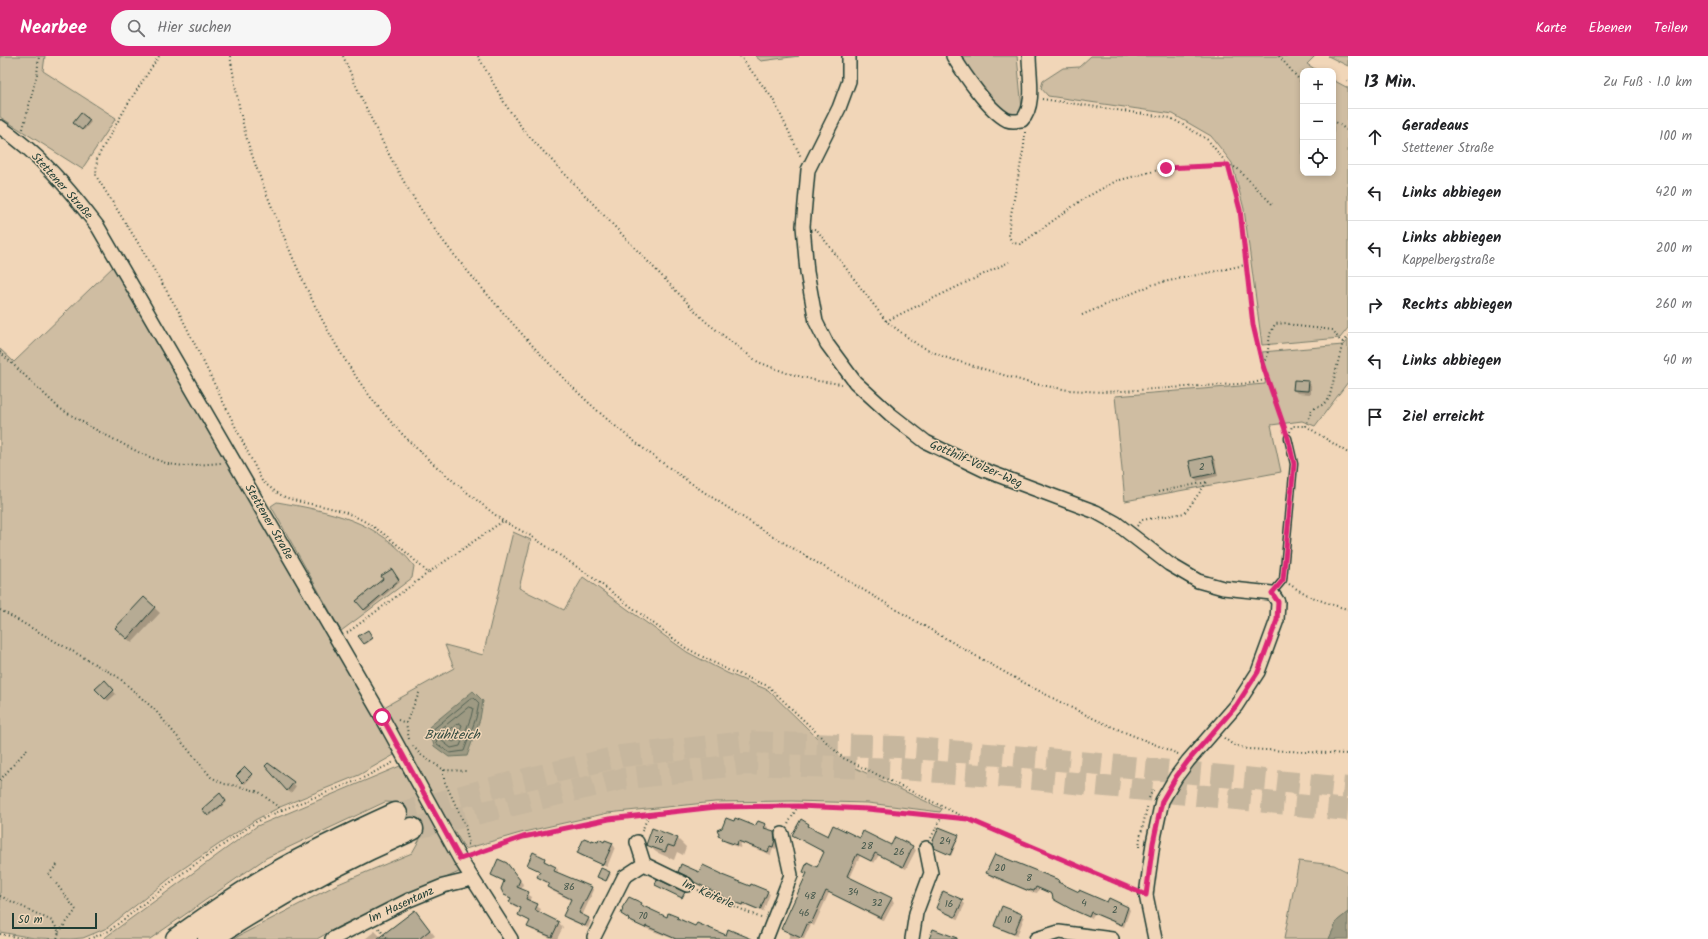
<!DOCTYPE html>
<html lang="de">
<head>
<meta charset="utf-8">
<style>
  :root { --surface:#fff; --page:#f6f6f6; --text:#202124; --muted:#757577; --line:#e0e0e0; --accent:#db2777 }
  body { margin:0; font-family:Kalam,sans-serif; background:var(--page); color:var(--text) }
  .controls { position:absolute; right:12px; top:12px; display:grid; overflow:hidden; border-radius:8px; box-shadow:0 2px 6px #0003 }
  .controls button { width:36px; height:36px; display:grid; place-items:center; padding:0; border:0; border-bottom:1px solid var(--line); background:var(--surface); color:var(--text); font:20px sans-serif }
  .scale { position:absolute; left:12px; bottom:10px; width:85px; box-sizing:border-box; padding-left:4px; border:2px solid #1f3d34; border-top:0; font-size:11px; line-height:14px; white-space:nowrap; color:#1f3d34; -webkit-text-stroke:3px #f1d6b8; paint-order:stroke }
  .stop { position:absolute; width:12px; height:12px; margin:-9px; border:3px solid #db2777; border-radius:50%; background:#fff }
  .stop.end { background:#db2777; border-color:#fff; box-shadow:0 1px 4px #0008 }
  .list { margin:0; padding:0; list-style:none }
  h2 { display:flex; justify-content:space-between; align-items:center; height:52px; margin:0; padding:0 16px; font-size:17px }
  h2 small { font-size:13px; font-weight:400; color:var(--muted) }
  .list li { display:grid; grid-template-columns:26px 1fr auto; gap:12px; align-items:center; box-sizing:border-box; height:56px; padding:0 16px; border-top:1px solid var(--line) }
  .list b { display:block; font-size:15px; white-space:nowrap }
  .list p { margin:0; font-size:13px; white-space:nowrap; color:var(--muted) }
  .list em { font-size:13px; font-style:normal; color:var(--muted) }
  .icon { flex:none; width:22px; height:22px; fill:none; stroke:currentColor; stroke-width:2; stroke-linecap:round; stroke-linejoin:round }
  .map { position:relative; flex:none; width:1348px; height:883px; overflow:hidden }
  header { display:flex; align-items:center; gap:24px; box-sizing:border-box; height:56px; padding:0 20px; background:var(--accent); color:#fff }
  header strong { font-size:19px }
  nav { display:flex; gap:22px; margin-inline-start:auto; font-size:14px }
  .search { width:280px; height:36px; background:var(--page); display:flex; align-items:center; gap:10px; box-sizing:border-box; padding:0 14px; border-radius:22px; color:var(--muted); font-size:15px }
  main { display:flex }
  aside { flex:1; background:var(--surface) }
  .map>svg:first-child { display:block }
  .green { fill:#cfbda2; stroke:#777d6b }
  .water { fill:#9e9a83; stroke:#6b7563 }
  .shadow { fill:#0003 }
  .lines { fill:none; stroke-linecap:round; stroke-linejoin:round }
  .shore { stroke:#526254; stroke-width:1 }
  .building { fill:#b6ab94; stroke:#1f3d34 }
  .highway-tunnel { stroke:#c7b79e; stroke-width:22; stroke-dasharray:22 11; stroke-linecap:butt }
  .lane-casing { stroke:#1f3d34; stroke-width:9 }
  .street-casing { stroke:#1f3d34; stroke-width:16 }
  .highway-casing { stroke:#1f3d34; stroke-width:25 }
  .path { stroke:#1f3d34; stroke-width:2; stroke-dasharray:1 3; stroke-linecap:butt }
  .lane { stroke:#f1d6b8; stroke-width:6 }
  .street { stroke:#f1d6b8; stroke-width:13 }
  .highway { stroke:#f1d6b8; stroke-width:22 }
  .route { stroke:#db2777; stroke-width:5 }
  .labels { text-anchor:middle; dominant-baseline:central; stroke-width:3; stroke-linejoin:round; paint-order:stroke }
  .number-label { font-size:10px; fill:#45584c }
  .street-label { font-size:12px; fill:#1f3d34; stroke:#f1d6b8 }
  .water-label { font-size:13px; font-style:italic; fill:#324b40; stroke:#f1d6b8 }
</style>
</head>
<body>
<header>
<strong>Nearbee</strong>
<div class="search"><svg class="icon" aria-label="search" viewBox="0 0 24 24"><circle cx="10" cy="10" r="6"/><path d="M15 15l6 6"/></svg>Hier suchen</div>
<nav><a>Karte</a><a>Ebenen</a><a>Teilen</a></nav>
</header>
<main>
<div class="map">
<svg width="1348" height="883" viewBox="0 0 1348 883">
  <rect width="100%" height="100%" fill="#f1d6b8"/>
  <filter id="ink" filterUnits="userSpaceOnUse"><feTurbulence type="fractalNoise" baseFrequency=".025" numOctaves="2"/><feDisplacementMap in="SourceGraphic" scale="8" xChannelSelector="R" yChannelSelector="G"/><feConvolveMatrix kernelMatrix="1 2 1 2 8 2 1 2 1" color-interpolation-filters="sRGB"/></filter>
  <g filter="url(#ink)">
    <path class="green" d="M0,0H45L43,15L116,62L82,113L0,61Z
      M755,0H799L761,5Z
      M959,0H1017L1022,53L1016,59L1009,60L987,41Z
      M1091,0H1315L1307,8L1318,15H1303V117H1333V24L1348,32V272L1340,282L1262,289L1244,153L1232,107L1211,80L1173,58L1048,40L1041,32L1043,25L1063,12L1079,11Z
      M1328,0H1348V10Z
      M117,207L378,661L394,699L359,719L280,751L255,764L178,816L107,872L83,882L70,883L34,882L0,876V293L14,306Z
      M1348,283V326L1315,370L1302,365L1271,369L1281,416L1125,445L1115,340L1265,328L1266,322L1262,296L1343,289Z
      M277,446C329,455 380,465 414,510L412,522L341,575L271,450Z
      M513,476L531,484L519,532L564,554L583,521L687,596L727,617L768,634L841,705L942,753L940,756L868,747L792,745L715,746L608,757L524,776L465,793L410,700L384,651L454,612L445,589L483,599Z
      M400,710L461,815L338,871L317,883H233L338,828L412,797L421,781L408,747L385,746L266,802L150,883H103L257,770Z
      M1299,805L1334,809L1348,816V856L1337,865L1329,883H1284Z"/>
    <path class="water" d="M473,635L483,645L480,663L467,700L449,701L434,690L429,671Z
      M1348,856V883H1329L1337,865Z"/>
    <path class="shadow" d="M81,59L91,66L84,74L75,67Z
      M1308,326L1311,329V338L1297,337L1294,334Z
      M1212,401L1215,404L1218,420L1197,425L1194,422Z
      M393,516L400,526L366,555L357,545Z
      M144,542L160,557L132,587L121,577Z
      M369,576L373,583L366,588L364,587Z
      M105,626L116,638L108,645L97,633Z
      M267,710L296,730L291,737L288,735Z
      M245,713L252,720L245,728L237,720Z
      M220,739L227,746L210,760L203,753Z
      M808,768L811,772L828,781L861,783L891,791L896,782L916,794L906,813L879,799L874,807L860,800L850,822L891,843L894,846L884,865L829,837L814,870L811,868L804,883H788L790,878L783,873L807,819L804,815L817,812L825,797L794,779Z
      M765,769L768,771L767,774L777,779L778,788L776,793L773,792L771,799L741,787L740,792L727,787L719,780Z
      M958,780L959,781L951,800L935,792Z
      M677,782L686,791L683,799L677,796L674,804L656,796L647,788Z
      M599,787L612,788L615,791L607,811L581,800L578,797Z
      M534,798L547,806L551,819L553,820L557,812L558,814L557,817L591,832L594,834L582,860L591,865L588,872L567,863L564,860L571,844L550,834L548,831L549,828L538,821L540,816L529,809Z
      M996,799L1059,824L1062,827L1061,829L1079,837L1108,848L1128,851L1130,854L1124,871L1094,858L1092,863L1056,846L1054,843L1053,839L1039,833L1037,837L1033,836L1032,837L990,820L988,817Z
      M511,813L523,828L521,834L532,841L530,846L541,853L539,857L559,867L563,871L557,883H553L532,874L528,871L531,866L519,859L522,853L514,850L511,846L512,844L505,838V826L496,822L492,818Z
      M679,815L722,818L725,821L750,832L767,836L770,838L763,856L746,849L745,851L727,844L724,841L698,829L694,824Z
      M609,817L611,818L607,825L599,822Z
      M962,845L965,848L958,863L940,855L937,852Z
      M641,848L667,862L677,861L696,871L726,881L749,883H674L632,867L622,858Z
      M1021,859L1024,862L1017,880L999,873L995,870Z
      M419,860L435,880L430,883H365L375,875L381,881Z"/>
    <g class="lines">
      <path class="shore" d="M472,642H474L479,647L476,662L464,695L450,697L437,688L434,673Z
        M469,651L473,652L471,661L460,690L451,692L442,685L439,675Z
        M459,667L462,669L456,684L453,686L447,681L446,677Z"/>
    </g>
    <path class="building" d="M81,57L90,64L82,74L73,67Z
      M1294,324L1309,325L1308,335L1293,334Z
      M1212,400L1216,417L1193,422L1189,405Z
      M392,513L399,524L364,554L356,545L383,523L381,520Z
      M144,541L155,551L127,583L115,572Z
      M368,574L373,582L364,588L358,580Z
      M105,624L114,634L105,643L95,633Z
      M268,707L294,726L287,735L265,710Z
      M245,711L252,718L243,727L236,720Z
      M220,737L226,745L208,760L202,753Z
      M726,762L734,765L735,762L755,770L758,765L766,768L764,772L774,775L775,784L773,791L770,790L768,796L738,785L737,789L722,784L723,782L718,780L719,777L717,774L722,772Z
      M801,763L809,768L808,770L828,780L833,769L860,782L863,775L891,789L895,781L913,790L903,811L875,797L871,805L857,798L847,820L892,842L881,862L826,835L811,868L808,866L801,882L781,873L807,817L803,816L807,806L817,811L824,796L792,779Z
      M939,771L959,779L950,799L934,792L932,787Z
      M652,772L678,782L674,791L668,789L665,796L646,789Z
      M584,782L592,785V784L598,786L599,783L604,786L605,784L613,787L603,809L577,797Z
      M533,796L545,802L544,805L556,811L554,815L592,831L579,857L589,862L585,870L563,860L571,843L547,831L549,827L537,821L540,815L527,809Z
      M995,798L1059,824L1058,826L1079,836V834L1107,846L1109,842L1128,851L1122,869L1091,856L1089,861L1071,853L1053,843L1052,838L1036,831L1034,835L1030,834L1029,835L986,817Z
      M498,803L507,807L520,824L517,831L529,836L526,843L538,848L535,854L559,866L552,881L527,871L530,865L518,859L521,852L509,846L511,842L504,839L501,833L504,825L491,819Z
      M681,808L699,816L703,809L722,818V819L750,830L751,828L768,835L760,854L743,847L742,849L722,842L723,840L694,826L691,822L678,816Z
      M601,812L610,816L606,825L597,821Z
      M657,823L685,836L682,842L655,829Z
      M943,835L963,844L955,861L936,852Z
      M629,841L642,847L641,849L667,861L668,857L678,861L677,862L695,870L697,867L726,879L728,873L752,883H676L646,870L645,872L628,864L629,863L621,858L623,853L622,852Z
      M1002,850L1022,858L1014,878L994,870Z
      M415,854L430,874L419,883H377Z
      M933,873L957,882V883H929Z"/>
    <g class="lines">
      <path class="highway-tunnel" d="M396,758L510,727L621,700L746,686L899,691L1037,702L1348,732
        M412,773L622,723L745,708L900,713L1034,723L1348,754"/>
      <g class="lane-casing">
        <path id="lane" d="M1272,537L1283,524L1294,408L1288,382"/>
      </g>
      <g class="street-casing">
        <path id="street" d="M849,0V25L839,52L808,114L803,170L807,216L816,266L827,288L855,326L890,358L926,386L984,414L1096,456L1116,467L1169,508L1198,525L1223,532L1272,537L1278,546L1277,564L1258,616L1236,650L1188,705L1176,721L1162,745L1153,787L1146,839L1155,883
          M953,0C964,18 988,54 1007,64C1012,66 1017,65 1022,64C1036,50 1029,18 1029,0
          M0,71C39,97 70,134 98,171L382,661L460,803L511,883
          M644,808L687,829
          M594,881L624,821L644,808L637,786
          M332,883L409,844L443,830L472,823
          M766,883L791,819L782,778
          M912,883L916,857L931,817L926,792
          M1036,883L1059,876L1112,883"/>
      </g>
      <g class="highway-casing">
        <path id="highway" d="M177,883C208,861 239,838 273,819C313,796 354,777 396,758
          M209,883C276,839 339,805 412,773"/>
      </g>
      <path class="path" d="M159,0L129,46L97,102L96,120L140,190L179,256L262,425C267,429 273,434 279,438C297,448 319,448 338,454C374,465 402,492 428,517L503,465L531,480L589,519L686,592L728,614L768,630L843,702L968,763
        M230,0C235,27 239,54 246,80C255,111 268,141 280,171C306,235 336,299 380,353C415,396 460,431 503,465
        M343,0C366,53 390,106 422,155C446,192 477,226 506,260C544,303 584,346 630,382C703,440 785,488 865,535C936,577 1006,619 1080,656C1112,672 1145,684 1178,698
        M478,0L505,48L525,76L633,190L705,265L734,288L758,306L787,317L818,325L842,328
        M740,0L773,43L801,101
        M1279,0L1303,28
        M1347,24L1348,25
        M1042,43L1171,62L1208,84L1228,109L1240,154L1253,269L1262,307L1286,376
        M1333,64L1348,75
        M23,73L37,18L39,0
        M1025,76L1024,90L1009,169V181L1013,187L1020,188L1025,185L1083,143L1116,125L1166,112L1228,109L1237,112L1272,148
        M814,173L817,174L886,265L918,289L944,301L1030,327L1068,334L1104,336L1253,327L1268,323
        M1082,259L1154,228L1245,209
        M886,265L1009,206
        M0,296L59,352L98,375L142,398L168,408L185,410L221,407
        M1262,307L1267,302L1270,278L1275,268L1286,267L1297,270L1333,274L1340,285L1343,286
        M1306,370L1312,353L1322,349L1329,343L1343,286L1348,279
        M1290,376L1292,370H1306L1348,397
        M1158,436L1207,426
        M1137,470L1142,464L1185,457L1207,426
        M1289,528C1307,540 1327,548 1348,553
        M0,554L118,621L155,654L211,721L224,728L239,730L259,736L282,754L361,723L394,706
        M347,577L428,517
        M398,664L406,667
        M1224,682L1232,688L1247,693L1348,698
        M409,683L406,667L420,635
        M413,690L421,699L444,714L467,715
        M444,714V724L465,769L469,788L465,789
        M0,724L29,691
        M1149,742L1153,734
        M788,768L798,750
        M642,775L649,758
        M931,782L942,760
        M1139,791L1140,782L1148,748
        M471,799L523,781L609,763L649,758L716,751L798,750L868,753L968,763L1135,835
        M57,809L49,818L76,854L59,876
        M698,834L761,862
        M0,840L52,865L59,876L57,883
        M379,872L387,883
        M0,878L25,883
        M89,883L109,875L180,819L256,766L282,754"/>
      <use href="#lane" class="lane"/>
      <use href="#street" class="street"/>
      <use href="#highway" class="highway"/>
    </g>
  </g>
  <g class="lines" filter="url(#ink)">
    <path class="route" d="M382,661L460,803L523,781L609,763L716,751L798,750L868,753L968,763L1146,839L1153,787L1162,745L1176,721L1188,705L1236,650L1258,616L1277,564L1278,546L1272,537L1283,524L1294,408L1288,382L1262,307L1253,269L1240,154L1228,109L1166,112"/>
  </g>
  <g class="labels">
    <g class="number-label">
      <text x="1202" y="411">2</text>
      <text x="659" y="784">76</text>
      <text x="945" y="785">24</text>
      <text x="867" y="790">28</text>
      <text x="899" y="796">26</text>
      <text x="1000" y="812">20</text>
      <text x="1029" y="822">8</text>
      <text x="569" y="831">86</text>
      <text x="853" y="836">34</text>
      <text x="810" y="840">48</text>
      <text x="877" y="847">32</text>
      <text x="1084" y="847">4</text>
      <text x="949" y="848">16</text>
      <text x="1115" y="854">2</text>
      <text x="804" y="857">46</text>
      <text x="643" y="860">70</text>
      <text x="1008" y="864">10</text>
    </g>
    <g class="street-label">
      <text transform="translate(62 130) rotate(48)">Stettener Straße</text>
      <text transform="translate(976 408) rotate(24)">Gotthilf-Volzer-Weg</text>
      <text transform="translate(269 466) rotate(60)">Stettener Straße</text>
      <text transform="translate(708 838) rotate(24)">Im Keiferle</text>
      <text transform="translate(401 849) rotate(-25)">Im Hasentanz</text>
    </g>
    <g class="water-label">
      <text x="452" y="679">Brühlteich</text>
    </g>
  </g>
</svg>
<div class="controls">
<button>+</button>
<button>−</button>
<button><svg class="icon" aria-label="locate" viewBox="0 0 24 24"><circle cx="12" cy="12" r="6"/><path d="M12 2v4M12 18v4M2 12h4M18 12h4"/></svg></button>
</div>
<div class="scale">50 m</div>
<div class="stop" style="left:382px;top:661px"></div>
<div class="stop end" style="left:1166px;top:112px"></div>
</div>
<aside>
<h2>13 Min.<small>Zu Fuß · 1.0 km</small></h2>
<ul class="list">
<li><svg class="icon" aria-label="ahead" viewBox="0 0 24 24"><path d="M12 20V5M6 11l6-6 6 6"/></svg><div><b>Geradeaus</b><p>Stettener Straße</p></div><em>100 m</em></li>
<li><svg class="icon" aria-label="left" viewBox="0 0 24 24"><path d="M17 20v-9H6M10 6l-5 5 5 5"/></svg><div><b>Links abbiegen</b></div><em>420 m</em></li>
<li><svg class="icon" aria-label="left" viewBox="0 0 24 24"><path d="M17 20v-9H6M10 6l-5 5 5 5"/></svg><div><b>Links abbiegen</b><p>Kappelbergstraße</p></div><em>200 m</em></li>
<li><svg class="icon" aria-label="right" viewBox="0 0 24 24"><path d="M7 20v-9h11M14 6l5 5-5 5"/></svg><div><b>Rechts abbiegen</b></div><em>260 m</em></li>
<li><svg class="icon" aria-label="left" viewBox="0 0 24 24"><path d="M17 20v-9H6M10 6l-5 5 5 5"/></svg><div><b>Links abbiegen</b></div><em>40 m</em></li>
<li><svg class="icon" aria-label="arrive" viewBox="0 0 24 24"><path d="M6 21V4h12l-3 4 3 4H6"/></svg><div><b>Ziel erreicht</b></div></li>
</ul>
</aside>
</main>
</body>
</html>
